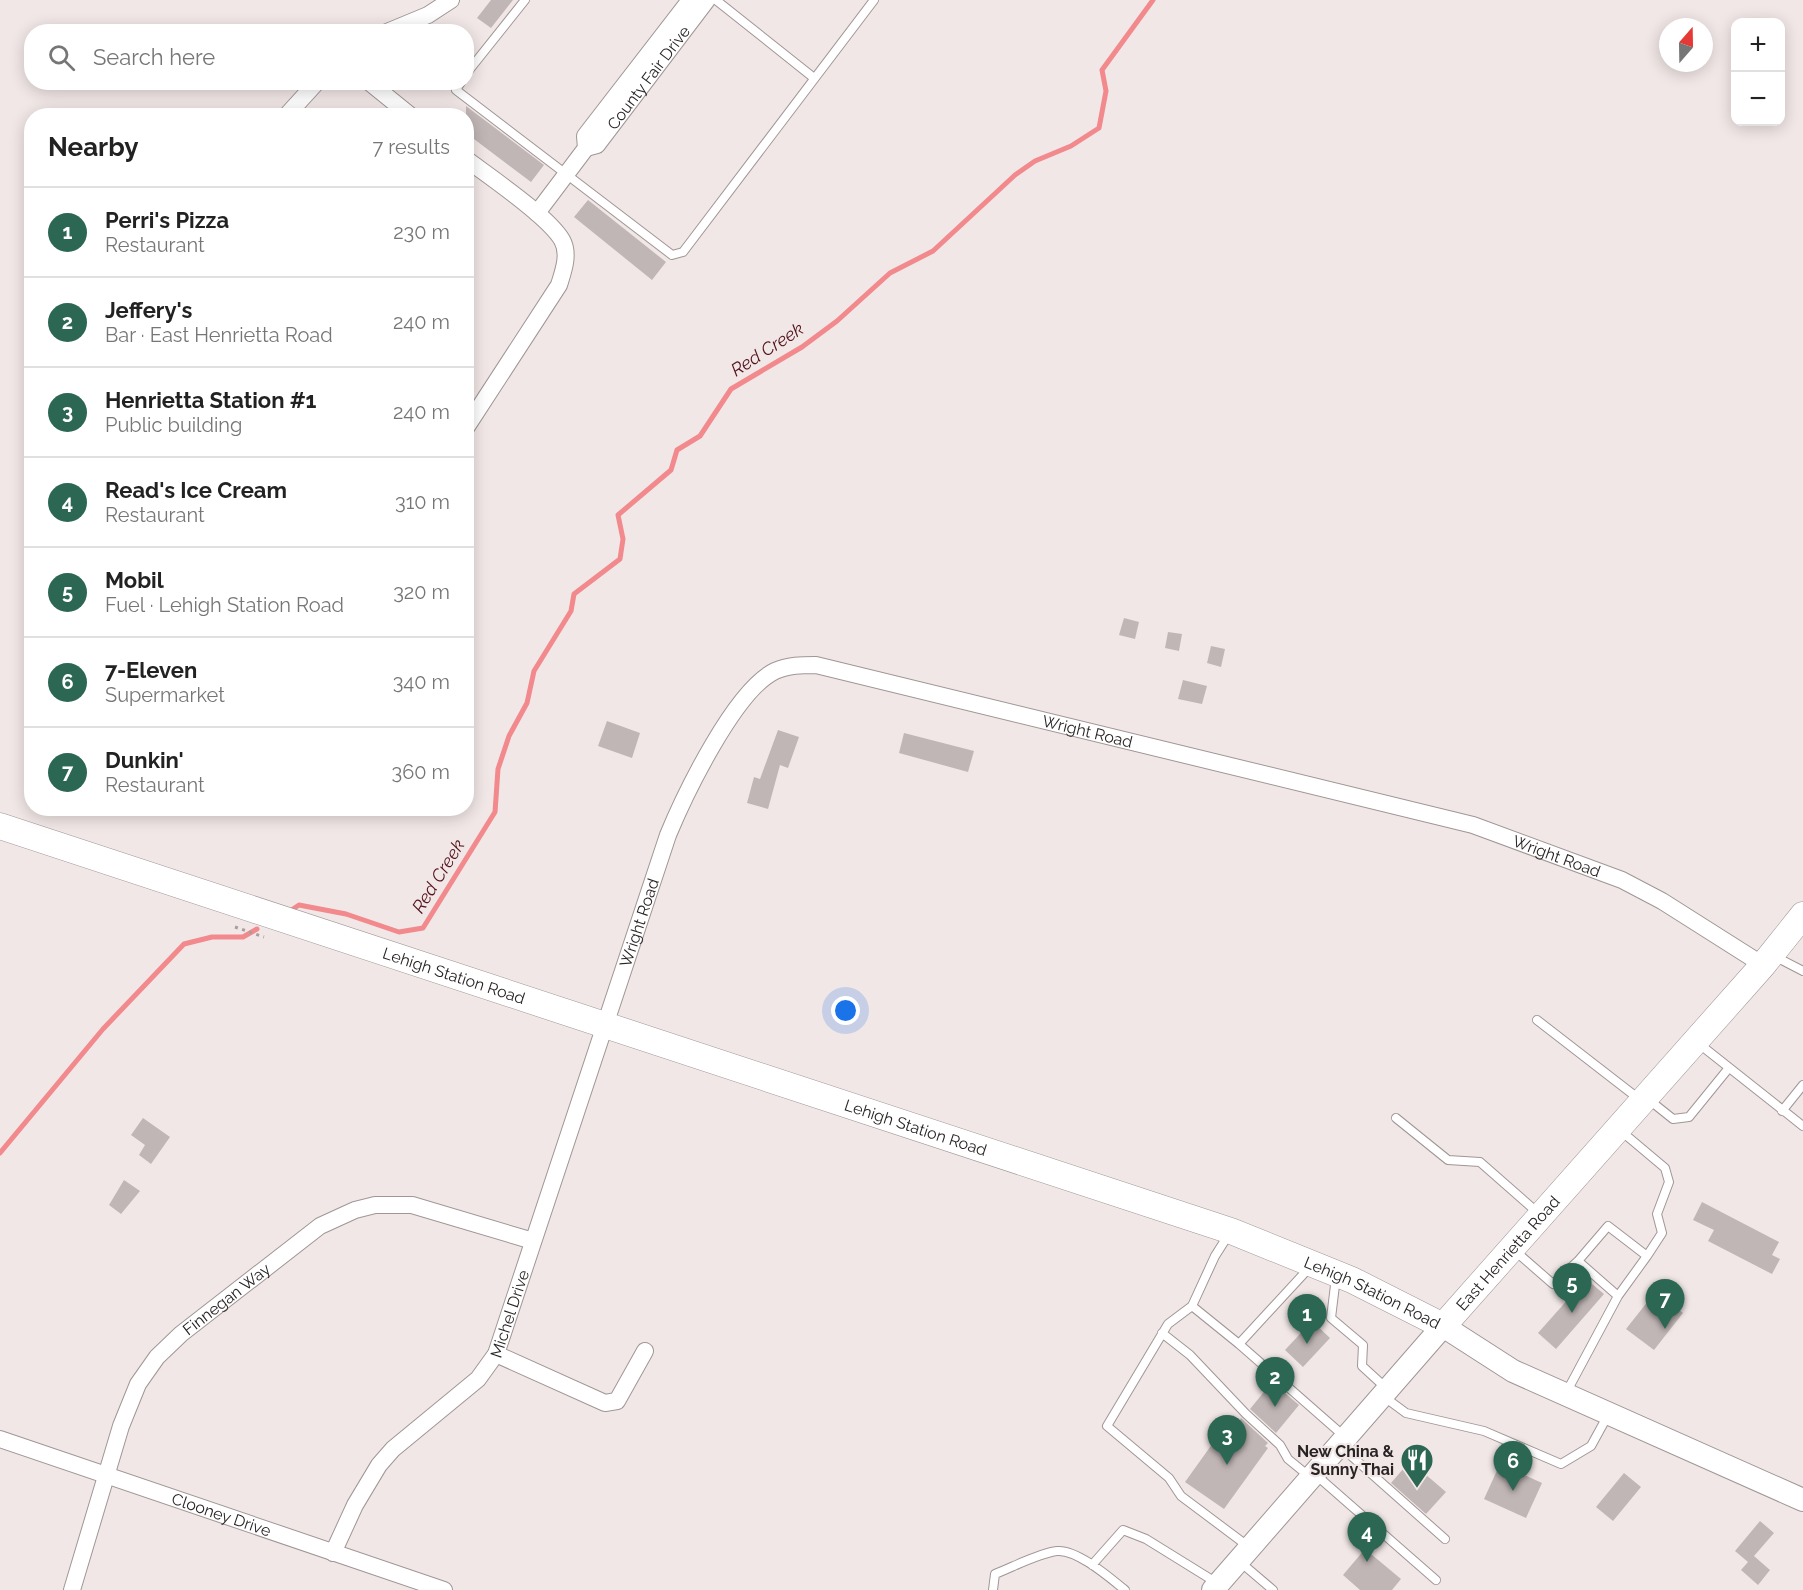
<!DOCTYPE html>
<html lang="en">
<head>
<meta charset="utf-8">
<style>
  :root { --surface:#fff; --page:#f2f2f2; --text:#222; --muted:#767676; --line:#e0e0e0; --accent:#2b6752 }
  body { margin:0; font-family:Raleway,sans-serif; background:var(--page); color:var(--text) }
  .controls { position:absolute; right:18px; top:18px; display:grid; overflow:hidden; border-radius:12px; box-shadow:0 3px 15px #0003 }
  .controls button { width:54px; height:54px; display:grid; place-items:center; padding:0; border:0; border-bottom:2px solid var(--line); background:var(--surface); color:var(--text); font:30px sans-serif }
  .compass { position:absolute; left:1659px; top:18px; width:54px; height:54px; border-radius:50%; background:var(--surface); box-shadow:0 3px 15px #0003; rotate:20deg }
  .you { position:absolute; left:846px; top:1011px; width:21px; height:21px; margin:-15px; border:4px solid #fff; border-radius:50%; background:#1a73e8; box-shadow:0 0 0 9px #1a73e833 }
  .badge { display:grid; place-items:center; width:39px; height:39px; border-radius:50%; background:var(--accent); color:#fff; font-size:20px; font-weight:700 }
  .pin { position:absolute; translate:-50% -50px; filter:drop-shadow(0 2px 3px #0008) }
  .pin::after { content:''; position:absolute; top:32px; width:21px; height:18px; background:inherit; clip-path:polygon(0 0,100% 0,50% 100%) }
  .list { margin:0; padding:0; list-style:none }
  h2 { display:flex; justify-content:space-between; align-items:center; height:78px; margin:0; padding:0 24px; font-size:26px }
  h2 small { font-size:20px; font-weight:400; color:var(--muted) }
  .list li { display:grid; grid-template-columns:39px 1fr auto; gap:18px; align-items:center; box-sizing:border-box; height:90px; padding:0 24px; border-top:2px solid var(--line) }
  .list b { display:block; font-size:22px; white-space:nowrap }
  .list p { margin:0; font-size:20px; white-space:nowrap; color:var(--muted) }
  .list em { font-size:20px; font-style:normal; color:var(--muted) }
  .icon { flex:none; width:33px; height:33px; fill:none; stroke:currentColor; stroke-width:2; stroke-linecap:round; stroke-linejoin:round }
  .map { position:relative; flex:none; width:1803px; height:1590px; overflow:hidden }
  .search { position:absolute; background:var(--surface); box-shadow:0 3px 15px #0003; left:24px; top:24px; width:450px; height:66px; display:flex; align-items:center; gap:15px; box-sizing:border-box; padding:0 21px; border-radius:24px; color:var(--muted); font-size:22px }
  .panel { position:absolute; background:var(--surface); box-shadow:0 3px 15px #0003; left:24px; top:108px; width:450px; height:708px; border-radius:24px }
  .map>svg:first-child { display:block }
  .lines { fill:none; stroke-linecap:round; stroke-linejoin:round }
  .stream { stroke:#f2898d; stroke-width:5 }
  .building { fill:#c1b6b6 }
  .service-casing { stroke:#a09696; stroke-width:10 }
  .minor-casing { stroke:#a09696; stroke-width:18 }
  .secondary-casing { stroke:#a09696; stroke-width:24 }
  .primary-casing { stroke:#a09696; stroke-width:27 }
  .path { stroke:#a79e9e; stroke-width:3; stroke-dasharray:3 4.5; stroke-linecap:butt }
  .service { stroke:#fff; stroke-width:8 }
  .minor { stroke:#fff; stroke-width:16 }
  .secondary { stroke:#fff; stroke-width:22 }
  .primary { stroke:#fff; stroke-width:26 }
  .labels { text-anchor:middle; dominant-baseline:central; stroke-width:4.5; stroke-linejoin:round; paint-order:stroke }
  .street-label { font-size:16px; fill:#292424; stroke:#f2e7e7 }
  .poi-label { font-size:16px; font-weight:bold; fill:#292424; stroke:#f2e7e7; text-anchor:end }
  .water-label { font-size:18px; font-style:italic; fill:#53131b; stroke:#f2e7e7 }
</style>
</head>
<body>
<div class="map">
<svg width="1803" height="1590" viewBox="0 0 1803 1590">
  <rect width="100%" height="100%" fill="#f2e7e7"/>
  <g class="lines">
    <path class="stream" d="M293,909L299,905L346,914L399,932L423,928L495,812L498,769L509,736L527,703L534,671L571,611L574,594L620,559L623,539L618,515L671,470L677,450L700,436L731,389L802,347L837,321L890,273L933,251L1015,175L1035,161L1071,146L1099,128L1106,91L1102,70L1153,0
      M0,1153L103,1029L184,944L212,937H243L257,929"/>
  </g>
  <path class="building" d="M491,0H513L491,28L477,18Z
    M466,106L544,165L531,182L466,133Z
    M588,200L666,262L652,280L574,217Z
    M1124,618L1139,622L1135,639L1119,635Z
    M1168,632L1182,634L1179,651L1165,648Z
    M1211,646L1225,649L1221,667L1207,663Z
    M1183,680L1207,686L1202,704L1178,699Z
    M607,721L640,733L632,758L598,746Z
    M778,730L799,737L788,768L780,765L768,809L747,803L754,777L760,779Z
    M904,733L974,751L968,772L899,753Z
    M143,1118L170,1137L151,1164L139,1155L145,1145L131,1135Z
    M124,1180L140,1191L121,1214L109,1205Z
    M1702,1202L1779,1242L1772,1255L1780,1259L1772,1274L1708,1241L1714,1230L1693,1220Z
    M1586,1279L1604,1294L1556,1349L1538,1333Z
    M1656,1291L1683,1313L1654,1350L1626,1329Z
    M1312,1321L1330,1338L1303,1367L1285,1350Z
    M1272,1382L1299,1405L1276,1433L1250,1409Z
    M1233,1415L1240,1420L1241,1418L1268,1443L1265,1446L1268,1448L1224,1509L1185,1482Z
    M1410,1461L1446,1492L1426,1514L1391,1483Z
    M1500,1464L1542,1483L1526,1518L1484,1499Z
    M1624,1473L1641,1487L1613,1521L1596,1507Z
    M1760,1521L1774,1533L1754,1556L1770,1570L1758,1585L1741,1570L1748,1562L1735,1551Z
    M1365,1549L1401,1579L1392,1590H1360L1343,1575Z"/>
  <g class="lines">
    <g class="service-casing">
      <path id="service" d="M716,0L814,78
        M466,74L525,0
        M461,82L456,90L672,255L683,252L874,0
        M1774,956L1803,971
        M1537,1020L1639,1099
        M1698,1043L1803,1126
        M1648,1099L1673,1119L1689,1117L1728,1069
        M1782,1111L1803,1085
        M1396,1118L1448,1160L1480,1162L1538,1213
        M1229,1234L1215,1256L1192,1306L1239,1344
        M1514,1250L1553,1284L1578,1261L1618,1296L1566,1393
        M1578,1261L1608,1226L1647,1256L1662,1233L1657,1214L1669,1182L1665,1168L1621,1131
        M1310,1267L1239,1344L1345,1437
        M1336,1277L1331,1318L1363,1345L1362,1366L1386,1388
        M1618,1296L1647,1256
        M1192,1306L1168,1324L1107,1426L1169,1478L1181,1496L1249,1547
        M1162,1333L1190,1355L1246,1414L1280,1445L1288,1459L1310,1477
        M1383,1396L1406,1413L1484,1431L1561,1464L1591,1446L1608,1415
        M1339,1445L1445,1539
        M1316,1475L1436,1580
        M1239,1561L1273,1590
        M1092,1565L1123,1530L1146,1539L1217,1583
        M993,1590L995,1574C1013,1567 1039,1553 1057,1551C1077,1549 1110,1578 1125,1590"/>
    </g>
    <g class="minor-casing">
      <g id="minor">
        <path id="s1" d="M690,0L585,136L586,148L597,145L707,0"/>
        <path d="M387,32L428,15L451,0"/>
        <path d="M369,82L411,116"/>
        <path d="M286,116L317,82"/>
        <path d="M466,159C490,177 549,217 562,240C570,254 563,272 559,285L466,428"/>
        <path d="M537,213L586,148"/>
        <path d="M496,1354L605,1403L617,1401L645,1351"/>
        <path id="s2" d="M0,1439L444,1590"/>
        <path id="s3" d="M333,1553L355,1505L379,1465L393,1449L478,1379L496,1354L668,835C685,794 735,690 775,671C788,665 802,665 816,665L1473,825L1622,880L1662,901L1763,965"/>
        <path id="s4" d="M72,1590L121,1426L138,1384L157,1357L181,1334L320,1226L355,1210L375,1205H412L533,1241"/>
      </g>
    </g>
    <g class="secondary-casing">
      <path id="secondary" d="M1213,1590L1443,1326L1513,1371L1803,1500"/>
    </g>
    <g class="primary-casing">
      <g id="primary">
        <path id="s5" d="M0,826L1231,1231L1352,1280L1443,1326L1763,965L1803,915"/>
      </g>
    </g>
    <path class="path" d="M235,927L264,937"/>
    <use href="#service" class="service"/>
    <use href="#minor" class="minor"/>
    <use href="#secondary" class="secondary"/>
    <use href="#primary" class="primary"/>
  </g>
  <defs>
    <g id="restaurant-pin" transform="scale(1.725)"><path d="M0 17L-7.5 6A9.5 9.5 0 1 1 7.5 6Z" fill="#2b6752" stroke="#f2e7e7"/><path d="M-5-6h1v4h1v-4h1v4h1v-4h1v5L-1.5 .5V6h-2V.5L-5-1ZM5-6V6H3V1.5H1.5Q1.5-4 5-6Z" fill="#fff"/></g>
  </defs>
  <g fill-rule="evenodd">
    <use href="#restaurant-pin" x="1417" y="1460"/>
  </g>
  <g class="labels">
    <g class="street-label">
      <text stroke="none"><textPath href="#s1" startOffset="280">County Fair Drive</textPath></text>
      <text stroke="none"><textPath href="#s3" startOffset="1328">Wright Road</textPath></text>
      <text stroke="none"><textPath href="#s3" startOffset="1814">Wright Road</textPath></text>
      <text stroke="none"><textPath href="#s3" startOffset="716">Wright Road</textPath></text>
      <text stroke="none"><textPath href="#s5" startOffset="478">Lehigh Station Road</textPath></text>
      <text stroke="none"><textPath href="#s5" startOffset="964">Lehigh Station Road</textPath></text>
      <text stroke="none"><textPath href="#s5" startOffset="1626">East Henrietta Road</textPath></text>
      <text stroke="none"><textPath href="#s5" startOffset="1450">Lehigh Station Road</textPath></text>
      <text stroke="none"><textPath href="#s4" startOffset="340">Finnegan Way</textPath></text>
      <text stroke="none"><textPath href="#s3" startOffset="304">Michel Drive</textPath></text>
      <text stroke="none"><textPath href="#s2" startOffset="234">Clooney Drive</textPath></text>
    </g>
    <g class="poi-label">
      <text x="1394" y="1451">New China &amp;<tspan x="1394" dy="18">Sunny Thai</tspan></text>
    </g>
    <g class="water-label">
      <text transform="translate(767 349) rotate(-33)">Red Creek</text>
      <text transform="translate(438 876) rotate(-58)">Red Creek</text>
    </g>
  </g>
</svg>
<div class="controls">
<button>+</button>
<button>−</button>
</div>
<svg class="compass" viewBox="-18 -18 36 36"><path d="M0-13l5 13h-10z" fill="#e53935"/><path d="M0 13l5-13h-10z" fill="#767676"/></svg>
<div class="you"></div>
<div class="pin badge" style="left:1307px;top:1344px">1</div>
<div class="pin badge" style="left:1275px;top:1407px">2</div>
<div class="pin badge" style="left:1227px;top:1465px">3</div>
<div class="pin badge" style="left:1367px;top:1562px">4</div>
<div class="pin badge" style="left:1572px;top:1313px">5</div>
<div class="pin badge" style="left:1513px;top:1491px">6</div>
<div class="pin badge" style="left:1665px;top:1329px">7</div>
<div class="search"><svg class="icon" aria-label="search" viewBox="0 0 24 24"><circle cx="10" cy="10" r="6"/><path d="M15 15l6 6"/></svg>Search here</div>
<section class="panel">
<h2>Nearby<small>7 results</small></h2>
<ul class="list">
<li><span class="badge">1</span><div><b>Perri's Pizza</b><p>Restaurant</p></div><em>230 m</em></li>
<li><span class="badge">2</span><div><b>Jeffery's</b><p>Bar · East Henrietta Road</p></div><em>240 m</em></li>
<li><span class="badge">3</span><div><b>Henrietta Station #1</b><p>Public building</p></div><em>240 m</em></li>
<li><span class="badge">4</span><div><b>Read's Ice Cream</b><p>Restaurant</p></div><em>310 m</em></li>
<li><span class="badge">5</span><div><b>Mobil</b><p>Fuel · Lehigh Station Road</p></div><em>320 m</em></li>
<li><span class="badge">6</span><div><b>7-Eleven</b><p>Supermarket</p></div><em>340 m</em></li>
<li><span class="badge">7</span><div><b>Dunkin'</b><p>Restaurant</p></div><em>360 m</em></li>
</ul>
</section>
</div>
</body>
</html>
